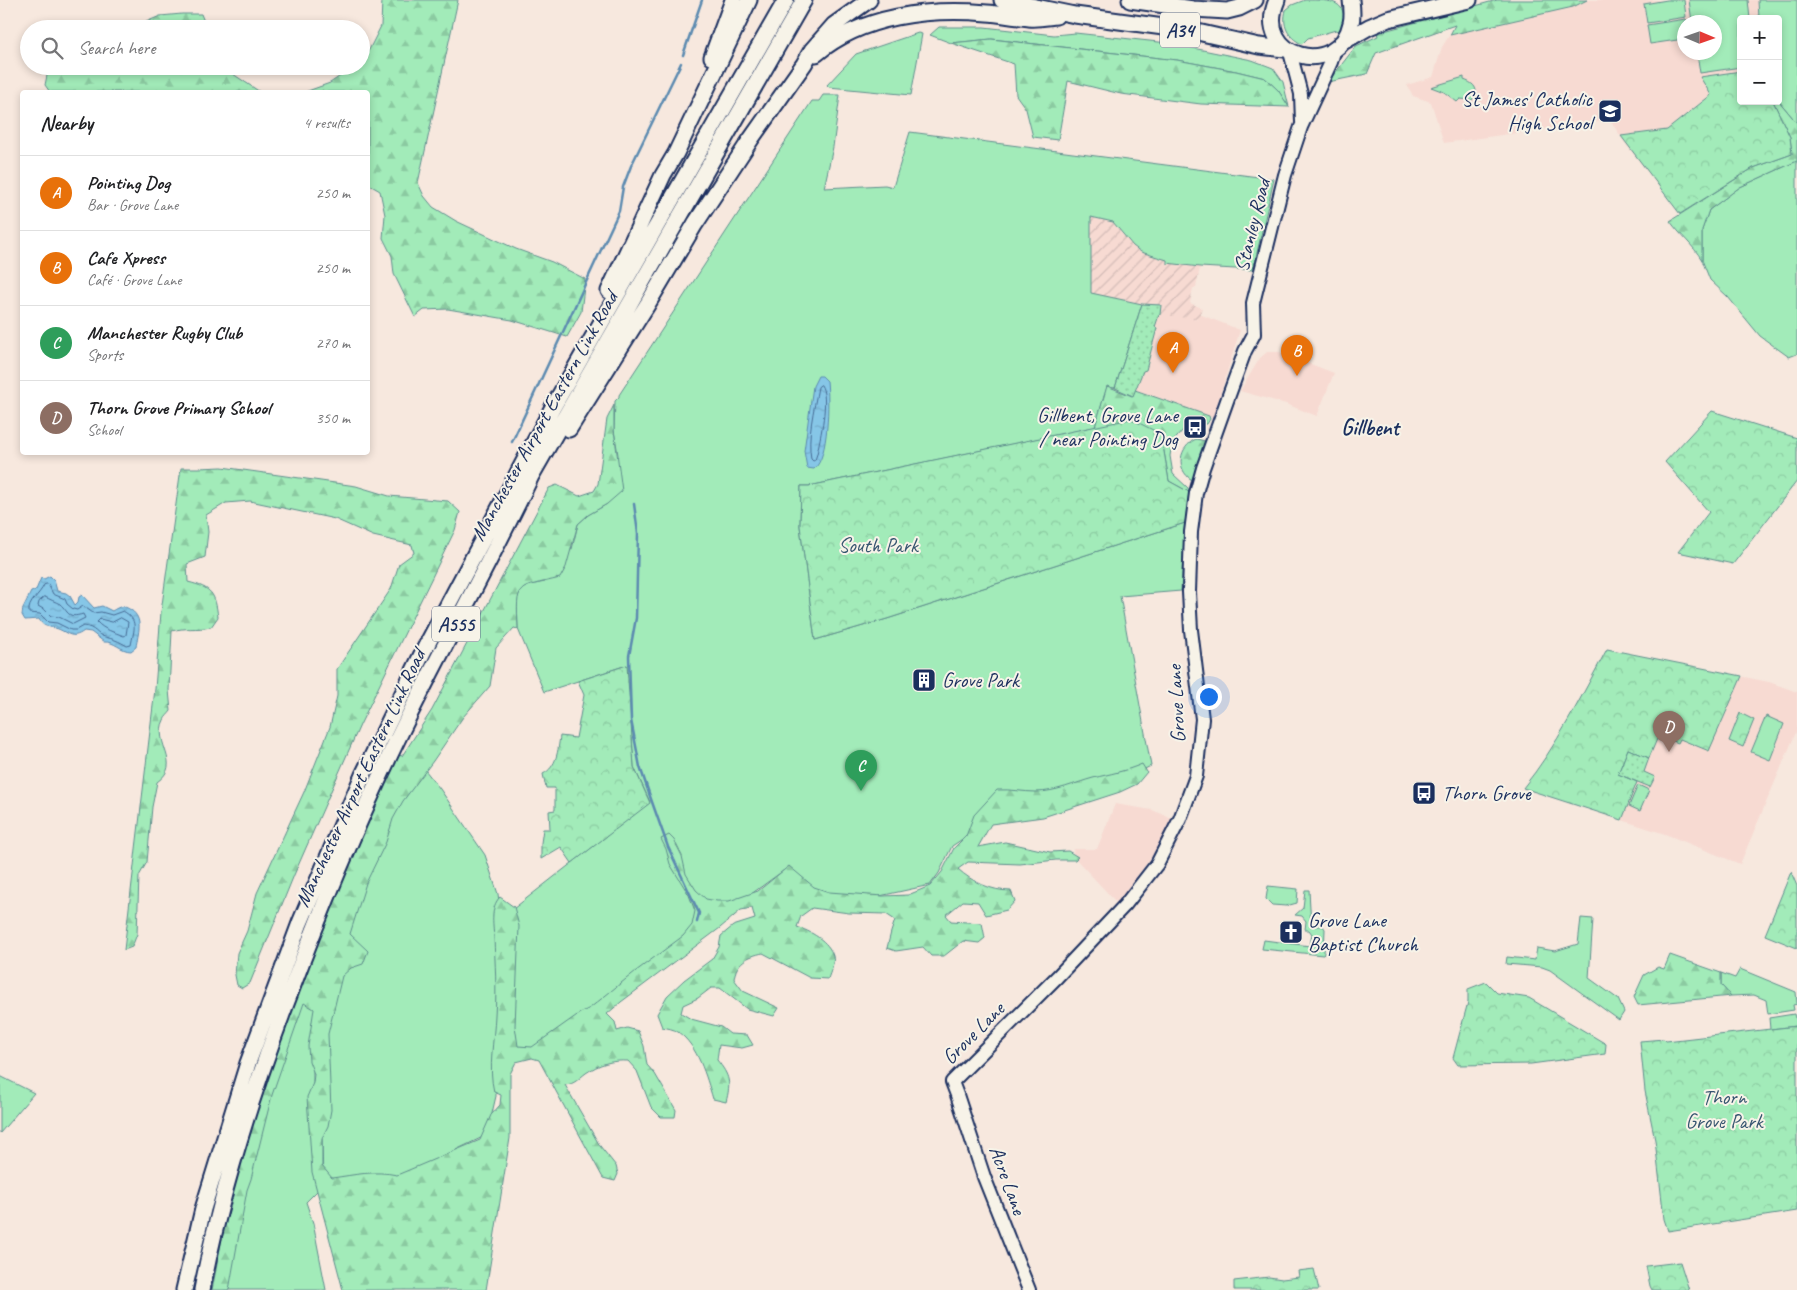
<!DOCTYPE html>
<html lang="en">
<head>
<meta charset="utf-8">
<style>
  :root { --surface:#fff; --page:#f6f6f6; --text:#202124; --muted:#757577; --line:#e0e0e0; --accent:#ea580c }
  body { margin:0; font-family:Caveat,sans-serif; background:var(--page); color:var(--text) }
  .controls { position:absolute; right:15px; top:15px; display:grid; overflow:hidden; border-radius:5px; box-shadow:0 2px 8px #0003 }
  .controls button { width:45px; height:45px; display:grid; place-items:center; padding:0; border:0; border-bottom:1px solid var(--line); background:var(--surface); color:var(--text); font:25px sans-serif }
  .compass { position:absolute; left:1677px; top:15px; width:45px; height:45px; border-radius:50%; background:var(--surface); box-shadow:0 2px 8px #0003; rotate:92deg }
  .you { position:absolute; left:1208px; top:696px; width:18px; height:18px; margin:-12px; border:4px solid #fff; border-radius:50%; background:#1a73e8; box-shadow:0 0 0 8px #1a73e833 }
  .badge { display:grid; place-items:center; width:32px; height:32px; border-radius:50%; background:var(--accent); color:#fff; font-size:16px; font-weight:700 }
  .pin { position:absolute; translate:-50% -41px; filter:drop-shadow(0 1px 2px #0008) }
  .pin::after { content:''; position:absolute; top:26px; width:18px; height:15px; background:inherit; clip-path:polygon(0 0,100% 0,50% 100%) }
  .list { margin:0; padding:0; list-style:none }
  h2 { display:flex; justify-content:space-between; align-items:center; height:65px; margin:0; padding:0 20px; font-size:21px }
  h2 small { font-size:16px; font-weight:400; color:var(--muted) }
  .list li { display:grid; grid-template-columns:32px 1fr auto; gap:15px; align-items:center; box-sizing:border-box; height:75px; padding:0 20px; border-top:1px solid var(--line) }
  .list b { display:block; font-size:19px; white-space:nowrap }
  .list p { margin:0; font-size:16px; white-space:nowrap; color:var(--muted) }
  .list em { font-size:16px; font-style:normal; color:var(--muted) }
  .icon { flex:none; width:28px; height:28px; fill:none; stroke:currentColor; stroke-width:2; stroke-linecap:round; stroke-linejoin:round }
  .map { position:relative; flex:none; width:1797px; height:1290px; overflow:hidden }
  .search { position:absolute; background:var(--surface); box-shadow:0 2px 8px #0003; left:20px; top:20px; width:350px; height:55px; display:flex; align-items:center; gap:12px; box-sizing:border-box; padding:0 18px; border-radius:28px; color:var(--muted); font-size:19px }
  .panel { position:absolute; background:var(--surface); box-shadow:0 2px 8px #0003; left:20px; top:90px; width:350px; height:365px; border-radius:5px }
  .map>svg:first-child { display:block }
  .built { fill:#f7dad2; fill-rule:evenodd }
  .industrial { fill:url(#industrial-furrows) }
  .grass { fill:#a2ebb9; stroke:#5e8d8c }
  .forest { fill:url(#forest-firs); stroke:#5e8d8c }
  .park { fill:url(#park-crowns); stroke:#5e8d8c }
  .garden { fill:url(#garden-dots); stroke:#5e8d8c }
  .water { fill:url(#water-ripples); stroke:#5b8ab0 }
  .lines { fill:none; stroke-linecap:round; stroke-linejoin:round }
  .shore { stroke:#466b95; stroke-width:1 }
  .stream { stroke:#5b8ab0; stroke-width:2.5 }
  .secondary-casing { stroke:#1b2f5e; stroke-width:16 }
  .trunk-casing { stroke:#1b2f5e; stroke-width:19 }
  .secondary { stroke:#f7f3e8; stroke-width:12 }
  .trunk { stroke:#f7f3e8; stroke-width:15 }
  .labels { text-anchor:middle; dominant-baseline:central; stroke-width:4; stroke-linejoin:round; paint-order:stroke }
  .shield { fill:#f7f3e8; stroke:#5d6a87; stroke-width:1 }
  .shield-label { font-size:20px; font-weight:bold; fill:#1b2f5e }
  .poi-label { font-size:21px; fill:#1b2f5e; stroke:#f7f3e8; text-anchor:start }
  .street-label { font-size:21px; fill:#1b2f5e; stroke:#f7f3e8 }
  .park-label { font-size:21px; fill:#365570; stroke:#f7f3e8 }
  .neighbourhood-label { font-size:22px; font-weight:bold; fill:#1b2f5e; stroke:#f7f3e8 }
</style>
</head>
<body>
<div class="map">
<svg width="1797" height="1290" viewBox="0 0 1797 1290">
  <defs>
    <pattern id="industrial-furrows" width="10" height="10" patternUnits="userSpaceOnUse" patternTransform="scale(1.25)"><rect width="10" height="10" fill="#f7dad2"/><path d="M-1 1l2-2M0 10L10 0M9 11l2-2" fill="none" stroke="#d3bbb7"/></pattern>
    <pattern id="forest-firs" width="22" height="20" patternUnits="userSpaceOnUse" patternTransform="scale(1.25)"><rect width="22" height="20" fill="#a2ebb9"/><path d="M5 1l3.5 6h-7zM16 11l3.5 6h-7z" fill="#8bcaa1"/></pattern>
    <pattern id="park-crowns" width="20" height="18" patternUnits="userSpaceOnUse" patternTransform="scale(1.25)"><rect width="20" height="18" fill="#a2ebb9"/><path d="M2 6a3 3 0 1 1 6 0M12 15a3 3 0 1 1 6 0" fill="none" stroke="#8bcaa1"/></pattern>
    <pattern id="garden-dots" width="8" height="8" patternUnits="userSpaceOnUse" patternTransform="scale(1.25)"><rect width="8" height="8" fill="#a2ebb9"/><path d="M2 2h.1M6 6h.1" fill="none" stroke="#8bcaa1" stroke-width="1.8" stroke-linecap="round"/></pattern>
    <pattern id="water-ripples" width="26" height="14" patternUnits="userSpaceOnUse" patternTransform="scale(1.25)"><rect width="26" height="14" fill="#86c6e7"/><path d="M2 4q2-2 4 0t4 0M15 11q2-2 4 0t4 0" fill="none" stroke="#73aac9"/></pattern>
  </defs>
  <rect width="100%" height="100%" fill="#f7e8de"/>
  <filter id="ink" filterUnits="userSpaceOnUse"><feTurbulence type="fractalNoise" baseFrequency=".02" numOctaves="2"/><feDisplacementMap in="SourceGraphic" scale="10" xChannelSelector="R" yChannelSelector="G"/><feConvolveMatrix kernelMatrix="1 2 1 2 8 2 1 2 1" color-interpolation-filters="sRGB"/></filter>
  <g filter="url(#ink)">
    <path class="built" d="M1587,0H1758L1759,19H1741V101L1778,100L1797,123V152L1710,196L1680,214L1625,143L1610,120L1444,143L1431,102L1413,96L1407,85L1433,77L1442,47L1456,25L1573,7ZM1684,22H1714V52H1684Z
      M1142,304L1197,320L1199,314L1240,330L1213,418L1135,390Z
      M1267,352H1279L1334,373L1317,416L1286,404L1240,391L1260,358Z
      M1607,649L1769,682L1797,692V730L1740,864L1665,834L1523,788L1542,765L1558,739Z
      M1115,804L1152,810L1172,818L1151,858L1117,903L1072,855L1074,849H1097Z"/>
    <path class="industrial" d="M1091,217L1113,222L1133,246L1141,252L1167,260V263L1200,267L1196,288H1193L1190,303L1202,308L1198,320L1160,314L1161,305L1142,304L1091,294Z"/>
    <path class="grass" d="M1305,0C1332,0 1351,0 1341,33L1336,30L1308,38L1302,44C1287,37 1282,25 1286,10L1292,5Z
      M1667,0H1684L1686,17L1647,23L1644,4Z
      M1689,0H1748L1750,19H1741V67L1700,73L1697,53L1714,52V22H1692Z
      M1758,0H1797V123L1778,100V19H1759Z
      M1686,19L1687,22H1684V39L1650,44L1647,25Z
      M939,27H984L1054,35L1075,33L1168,43L1252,60L1273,68L1283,82L1289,107L1278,90L1265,78L1236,71L1177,60L992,39L951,43L930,35Z
      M918,33L922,34L911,95L829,87L827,85L856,54Z
      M1464,77V80C1472,83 1477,86 1476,95L1472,100L1460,99L1457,102L1444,92L1431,87Z
      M823,95H840L833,147L824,188L885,185L893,187L910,132L1274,179L1253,270L1200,267L1167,263V260L1141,252L1133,246L1113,222L1091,217V293L1142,304L1115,388L1107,387L1095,427L809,486H801L800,526L815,640L887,619L1185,523L1181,591L1120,596L1151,766L1119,781L980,821L961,840L952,846L939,873L930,885L866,899L814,893L787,868L539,1048L513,1052V909L650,802L634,767L627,665L544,692L518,629L517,599L521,589L530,585L545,582L572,549L578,524L588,515L607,504L618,455L614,430L615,401L619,397V395L812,101H819Z
      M1797,161V354L1789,357L1760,336L1728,297L1710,280L1702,260V230L1709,210L1740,187Z
      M1766,716L1784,724L1770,760L1751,752Z
      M422,766L440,789L485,855L498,894L500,909L495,1061L496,1096L487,1135L389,1182L323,1186L320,1036L372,850Z
      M1638,785L1649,790L1640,811L1629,806Z
      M1268,886L1298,889L1297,903L1286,906L1272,905L1266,899Z
      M1305,890H1309L1311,926H1323L1325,929L1324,954L1323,955L1262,949L1264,940L1310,946L1312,934L1309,930H1305L1306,921L1302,916L1295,915L1303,908Z
      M1581,918L1593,919L1589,978L1618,999L1624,1012L1619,1020L1550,970L1542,967L1506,964L1507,957L1535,960L1537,948L1555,951L1578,944Z
      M1740,969L1796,992L1797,1004L1793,1005L1794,1010L1768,1014L1766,1000L1754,995L1731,996L1721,985V973L1735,978Z
      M301,998L318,1005L313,1061V1101L320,1188L306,1202L313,1223L326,1290H224L242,1192Z
      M1794,1014L1795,1018H1797V1026L1770,1029L1769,1018Z
      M0,1076L34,1093L0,1133Z"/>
    <path class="forest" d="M382,0H458L418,183L424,196L433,207L456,221L516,249L552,262L585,279L581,312L567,337L512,320L448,309L424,310L415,317L394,274L392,256L383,238L385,215L380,191L368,184V92H305L330,83L355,66H361V59L369,50L381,26Z
      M1497,0H1587L1573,7L1450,35L1455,25L1376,53L1367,74L1328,82L1356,46L1378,36L1377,33Z
      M182,14H201L207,29H127L132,28L160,16Z
      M991,39L1177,60L1236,71L1265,78L1278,90L1289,107L1201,104L1121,94L1068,81L1058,140L1033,137L1026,109L1016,95L1014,64L951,43Z
      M49,66H221L260,92H50L45,85Z
      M1778,100L1797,123V161L1740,187L1709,210L1702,230V260C1693,245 1680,235 1670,221L1753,168L1792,154L1790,137L1773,101Z
      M1107,386L1132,396L1135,390L1209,416L1210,419L1207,424H1188L1172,443L1170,456L1173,474L1188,488L1189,492L1169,481L1161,434L1095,427Z
      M614,405V430L622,491L607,504L588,515L578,524L566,567L560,578C516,589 516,582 518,629L514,628L496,648L490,686L463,717L433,761L403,801L393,819L386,842L366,883L350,934L368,951L363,964L351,968L342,976L328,1034L331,1110L328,1126L322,1138V1166L332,1178C354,1175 374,1170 397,1175L480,1140L491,1115L500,1105L501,1095L494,1092C488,1067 494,1041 495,1015C497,989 495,963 494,938C493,924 490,907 500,897L514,907L519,926L515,1026L518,1046L532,1047L580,1013L590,1008L636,971L683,936L692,925L695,911L689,895L670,864L666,849L661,839L669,835L674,840L682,856L686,874L696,890L706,899L717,901H729L758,891L789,866L814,887L829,892L883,896L908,895L930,886L942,872L954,848L966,836L974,815L997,790C1011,789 1023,792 1036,792C1056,792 1075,783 1093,778C1110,774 1126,771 1142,764L1147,772L1137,784L1120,792L1043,817L991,824L978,847L1005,842L1050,852L1068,851L1078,857L1075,860H1056L1020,864L968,862L958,869C972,882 992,891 1011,891L1015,901L1007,910L986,915L978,902L963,901L946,915L951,921L982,923L985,938L979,943L963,941L944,956H931L923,947L896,951L887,948L891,932L895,920L886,914L849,913L812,908L801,916L797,927C810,931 829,941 833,956C835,963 830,972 828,979L810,978L763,953C748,956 736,962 734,979L743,991L779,1008L774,1016L747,1009L720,988H711L698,998L683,1005L681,1013L691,1019L721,1027L730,1034L747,1035L753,1045L742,1048L719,1045L717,1060C730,1076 731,1083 726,1102L713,1099C706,1076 698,1046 678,1032C674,1029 667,1028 662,1027L657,1014L667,996L684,980L712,959L719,947L721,936L733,926L755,919L752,908L741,910L720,928L621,1002L607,1014L615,1022L617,1031L627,1028L638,1031L644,1046L647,1065L655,1074L676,1110L675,1117H661L651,1107L637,1071L628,1061C612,1060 599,1064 586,1073C578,1079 575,1084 565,1085L600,1146L616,1166L618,1174L615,1181L603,1178L539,1060L532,1058L516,1062L510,1074V1138L486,1290H343L312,1172L307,1097L313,1083L314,1074L309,1061L308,1046L314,1009L304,1003L272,1095L251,1179L247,1190L229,1290H212L235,1171L287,1015L326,912L396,754L402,756L432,710L549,488L557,485L579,496L594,491L598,484L607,419Z
      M1196,439L1205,441L1192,480C1175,469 1179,447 1196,439Z
      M222,467L356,486L389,496L448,501L460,512L455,530L360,725L294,875L250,983L242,988L237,985L235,975L237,953L247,931L257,893L304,792L330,727L337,696V669L391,589L399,564L414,553L412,545L373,536L335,519L250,501L226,503L206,515L208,532L205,557L187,564L188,582C212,588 215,593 218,617L211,627C197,630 184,627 172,631L169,690L171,711C169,714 165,717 164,720C152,744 184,763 157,782L152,807L147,862L139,876L137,934L132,947L124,950L155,689L161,612L181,468H199Z
      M1670,955L1721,973V985L1731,996L1638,1005L1634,997L1644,975L1658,967L1664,969Z"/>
    <path class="park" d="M1741,71V101H1773L1790,137L1792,154L1753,168L1680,214L1621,136L1667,130L1711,95L1700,77Z
      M1712,411L1797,438V481L1733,564L1678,552L1709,512L1665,462Z
      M1131,419L1161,434L1169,481L1189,492L1185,523L887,619L815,640L800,526L801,486H809Z
      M1607,649L1742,676L1709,751L1680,739L1678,743L1663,737L1661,741L1657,739L1649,758L1628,749L1618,774L1637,782L1622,820L1523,788C1557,746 1581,697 1607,649Z
      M627,665L634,767L650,803L572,863L561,847L541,859V843L543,829H550L549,811L555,810V788H546L543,774C557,767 558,750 560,736L576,738L584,695L578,681Z
      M1740,713L1754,720L1743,747L1729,741Z
      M1791,872L1797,886V948L1765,935Z
      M1486,982L1497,993L1529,998L1606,1044L1605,1054L1531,1064L1458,1065L1453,1058L1468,1002V989Z
      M1797,1026V1211L1668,1231L1664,1219L1655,1140L1645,1091L1640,1041L1664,1039L1666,1041Z
      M1680,1262L1689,1290H1652L1650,1286L1646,1266Z
      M1314,1269L1319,1290H1234V1281L1269,1277L1282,1279L1299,1277L1298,1271Z"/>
    <path class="garden" d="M1142,304L1161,305L1160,315H1159L1155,327L1157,328L1146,370L1143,371L1133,396L1115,388Z
      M1628,749L1649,758L1644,772L1655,777L1650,787L1618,774Z"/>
    <path class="water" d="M818,376H822L827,381C829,400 829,458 814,469L807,468L804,451L813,386Z
      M50,576L54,580L57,591L66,593L70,596L75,605L78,602L79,597L82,595L94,608L102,606L112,611C120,606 123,605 131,610C144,619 138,633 136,647L131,651C121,651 114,641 104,642L91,632L84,631C71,641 67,631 55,628C47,626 43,627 39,619L25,620L22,615L23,608L31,592L36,590L41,578L44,579Z"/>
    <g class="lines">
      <path class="shore" d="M821,385C830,398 820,438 817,454L815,460L813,461L811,459C807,436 814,410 818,387Z
        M48,584L53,594L65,599L67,604L73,609L77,610L83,606L93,613L101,612L112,615L123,611C139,620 134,629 131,645L127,646C119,641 113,639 105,637C96,635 96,627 83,626L76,630H71L57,623L48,622L40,614L29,613C27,602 40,595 44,585Z
        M45,597C49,599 56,602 60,604C69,612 67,619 83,614L85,618L73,624L59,617L51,616L45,610L38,606L39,602Z
        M121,618L128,622L126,635L124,636C114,632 104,630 97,622L100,619L112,622Z"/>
      <path class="stream" d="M683,55L702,0
        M512,442L619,211L623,187L631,166L681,63
        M634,504L638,533L636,618L629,656L631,720L640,767L652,802L668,847L699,913L697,922"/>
      <g class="secondary-casing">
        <path id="secondary" d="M1290,52L1301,94L1302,122
          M1029,1290L984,1177L957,1095L952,1082L1057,977L1125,905L1157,864L1180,819L1196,776L1202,719L1191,630L1189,592L1191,532L1196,493L1203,468L1229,395L1245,351L1254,334L1253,303L1285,175L1301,127L1331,62L1335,48"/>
      </g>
      <g class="trunk-casing">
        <path id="trunk" d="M1002,0L1075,15L1193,31L1259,46L1285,49
          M1130,0L1193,9L1227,11L1239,8L1255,0
          M1277,0C1252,59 1339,80 1351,23C1353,16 1352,8 1351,0
          M1341,43L1369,27L1388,19L1469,0
          M816,54C862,15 929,8 987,13C1001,14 1015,17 1029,18C1038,19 1047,17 1056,16
          M712,57L733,0
          M609,291L663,175L676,153L749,0
          M569,429L647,305L695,224L751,139L804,64L812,50L834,25L869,0
          M184,1290L203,1209L248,1063L300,923L363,775L423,652L553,407L786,0
          M202,1290C221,1189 253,1090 290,993C322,907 357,823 397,740C440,651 489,565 531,476L804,0"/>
      </g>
      <use href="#secondary" class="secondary"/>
      <use href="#trunk" class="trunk"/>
    </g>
  </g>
  <defs>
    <g id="school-square" transform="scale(1.25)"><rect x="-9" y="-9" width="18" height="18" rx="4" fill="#1b2f5e" stroke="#f7f3e8"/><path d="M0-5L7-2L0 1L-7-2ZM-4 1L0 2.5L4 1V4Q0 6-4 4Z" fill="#fff"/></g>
    <g id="bus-square" transform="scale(1.25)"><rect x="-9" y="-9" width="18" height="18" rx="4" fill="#1b2f5e" stroke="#f7f3e8"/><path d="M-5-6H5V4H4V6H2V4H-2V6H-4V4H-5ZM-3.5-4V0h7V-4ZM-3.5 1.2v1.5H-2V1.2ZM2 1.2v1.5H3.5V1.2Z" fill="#fff"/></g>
    <g id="building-square" transform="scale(1.25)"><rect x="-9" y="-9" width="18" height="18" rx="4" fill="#1b2f5e" stroke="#f7f3e8"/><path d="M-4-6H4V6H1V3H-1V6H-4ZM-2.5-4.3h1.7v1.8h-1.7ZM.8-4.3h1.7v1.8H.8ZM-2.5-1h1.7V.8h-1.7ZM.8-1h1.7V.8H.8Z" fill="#fff"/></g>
    <g id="church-square" transform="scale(1.25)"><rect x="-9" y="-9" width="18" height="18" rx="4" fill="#1b2f5e" stroke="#f7f3e8"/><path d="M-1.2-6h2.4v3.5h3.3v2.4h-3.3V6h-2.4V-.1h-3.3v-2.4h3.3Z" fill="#fff"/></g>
  </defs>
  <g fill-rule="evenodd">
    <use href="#school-square" x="1610" y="111"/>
    <use href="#bus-square" x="1195" y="427"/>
    <use href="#building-square" x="924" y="680"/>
    <use href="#bus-square" x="1424" y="793"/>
    <use href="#church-square" x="1291" y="932"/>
  </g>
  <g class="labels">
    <g class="shield">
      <rect x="1160" y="12.5" width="40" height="35" rx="4"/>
      <rect x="432" y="606.5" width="48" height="35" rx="4"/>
    </g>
    <g class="shield-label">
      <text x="1180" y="30">A34</text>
      <text x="456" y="624">A555</text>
    </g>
    <g class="poi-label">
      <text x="1592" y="99" text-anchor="end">St James' Catholic<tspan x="1592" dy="24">High School</tspan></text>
      <text x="1178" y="415" text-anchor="end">Gillbent, Grove Lane<tspan x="1178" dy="24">/ near Pointing Dog</tspan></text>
      <text x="942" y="680">Grove Park</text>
      <text x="1442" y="793">Thorn Grove</text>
      <text x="1308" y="920">Grove Lane<tspan x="1308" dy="24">Baptist Church</tspan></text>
    </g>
    <g class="street-label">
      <text transform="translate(1252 225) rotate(-76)">Stanley Road</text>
      <text transform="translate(544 416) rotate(-61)">Manchester Airport Eastern Link Road</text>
      <text transform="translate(1176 704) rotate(-93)">Grove Lane</text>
      <text transform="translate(360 778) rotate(-65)">Manchester Airport Eastern Link Road</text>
      <text transform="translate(973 1033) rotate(-45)">Grove Lane</text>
      <text transform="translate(1008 1180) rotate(70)">Acre Lane</text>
    </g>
    <g class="park-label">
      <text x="878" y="545">South Park</text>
      <text x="1724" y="1097">Thorn<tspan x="1724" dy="24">Grove Park</tspan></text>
    </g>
    <g class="neighbourhood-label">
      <text x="1370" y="428">Gillbent</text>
    </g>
  </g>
</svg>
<div class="controls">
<button>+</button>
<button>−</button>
</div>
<svg class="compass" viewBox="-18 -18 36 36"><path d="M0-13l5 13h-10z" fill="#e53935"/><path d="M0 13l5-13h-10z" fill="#757577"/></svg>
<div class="you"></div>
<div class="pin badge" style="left:1173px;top:373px;background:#e8710a">A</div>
<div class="pin badge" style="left:1297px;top:376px;background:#e8710a">B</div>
<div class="pin badge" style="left:861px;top:791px;background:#2e9e5b">C</div>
<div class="pin badge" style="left:1669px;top:752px;background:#8d6e63">D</div>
<div class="search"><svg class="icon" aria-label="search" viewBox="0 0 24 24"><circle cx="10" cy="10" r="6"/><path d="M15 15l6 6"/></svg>Search here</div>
<section class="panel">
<h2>Nearby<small>4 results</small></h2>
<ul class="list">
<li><span class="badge" style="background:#e8710a">A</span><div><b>Pointing Dog</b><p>Bar · Grove Lane</p></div><em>250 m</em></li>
<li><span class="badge" style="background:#e8710a">B</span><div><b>Cafe Xpress</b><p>Café · Grove Lane</p></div><em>250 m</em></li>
<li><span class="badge" style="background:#2e9e5b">C</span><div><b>Manchester Rugby Club</b><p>Sports</p></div><em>270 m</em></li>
<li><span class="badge" style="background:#8d6e63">D</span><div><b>Thorn Grove Primary School</b><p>School</p></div><em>350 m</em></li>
</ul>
</section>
</div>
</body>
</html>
